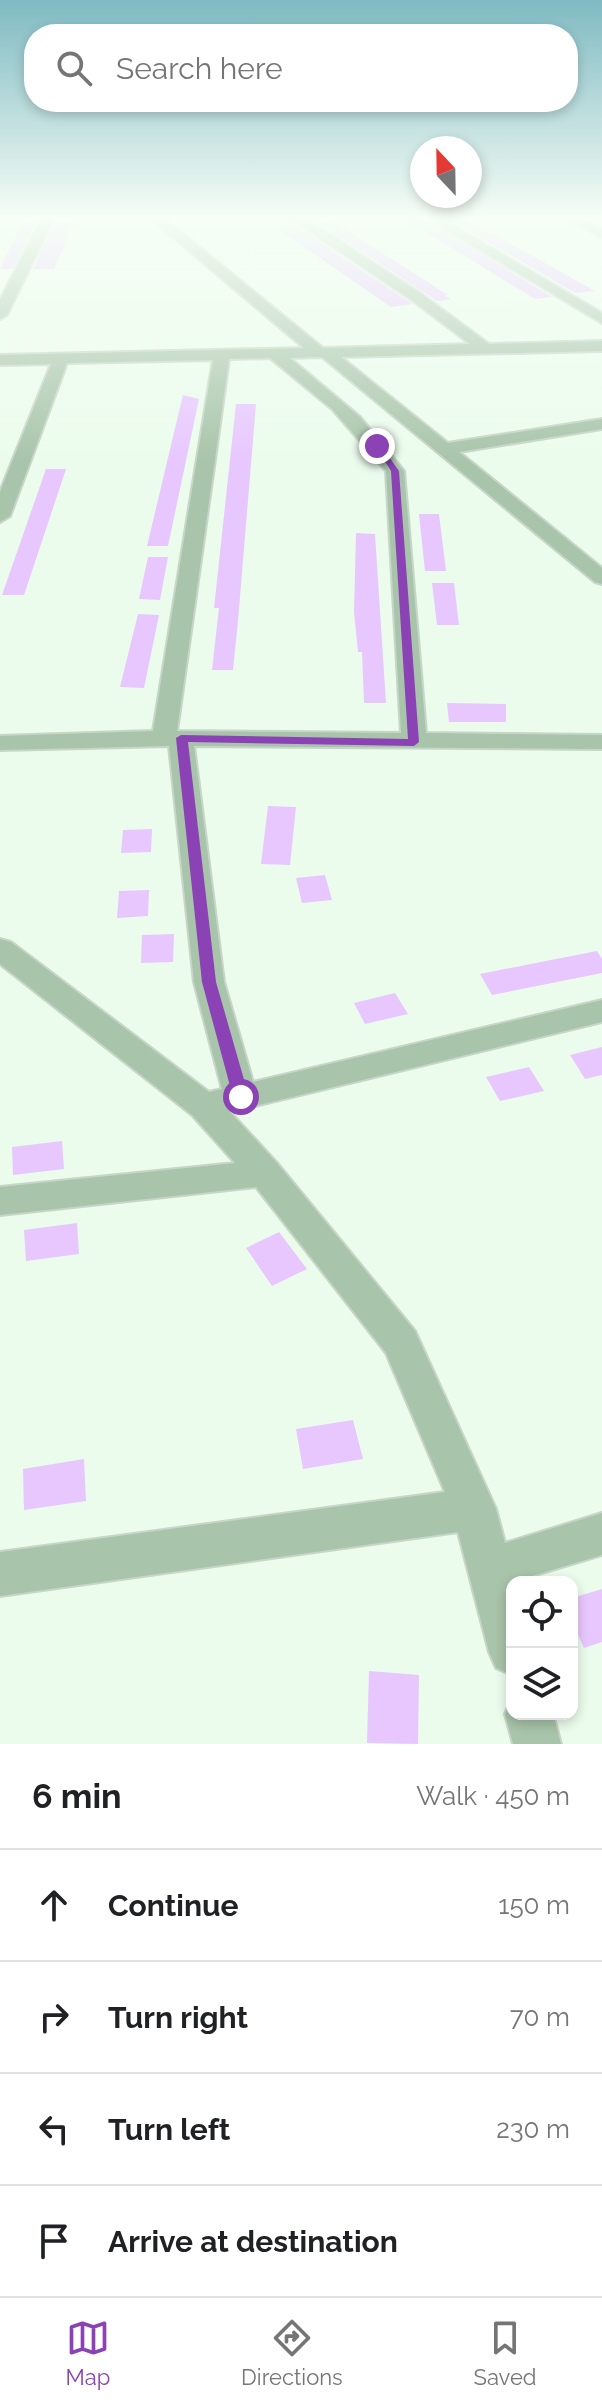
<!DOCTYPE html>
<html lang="en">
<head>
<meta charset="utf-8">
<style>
  :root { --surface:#fff; --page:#f6f6f6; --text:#202124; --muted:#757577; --line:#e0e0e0; --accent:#8b42b5 }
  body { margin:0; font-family:Raleway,sans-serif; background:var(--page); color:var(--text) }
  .controls { position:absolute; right:24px; bottom:24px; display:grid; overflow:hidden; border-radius:16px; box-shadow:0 4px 12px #0003 }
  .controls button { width:72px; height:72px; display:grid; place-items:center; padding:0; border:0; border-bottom:2px solid var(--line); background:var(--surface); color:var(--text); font:40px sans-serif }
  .compass { position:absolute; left:410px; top:136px; width:72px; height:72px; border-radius:50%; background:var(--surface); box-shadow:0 4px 12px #0003; rotate:338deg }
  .stop { position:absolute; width:24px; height:24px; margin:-18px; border:6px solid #8b42b5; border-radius:50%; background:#fff }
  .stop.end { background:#8b42b5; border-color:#fff; box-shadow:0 2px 8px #0008 }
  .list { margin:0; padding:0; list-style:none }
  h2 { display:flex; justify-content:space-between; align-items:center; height:104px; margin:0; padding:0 32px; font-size:34px }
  h2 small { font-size:26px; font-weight:400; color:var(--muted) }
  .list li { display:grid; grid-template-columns:52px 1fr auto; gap:24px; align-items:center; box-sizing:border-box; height:112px; padding:0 32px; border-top:2px solid var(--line) }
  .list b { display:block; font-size:30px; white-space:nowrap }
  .list em { font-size:26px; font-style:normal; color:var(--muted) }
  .icon { flex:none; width:44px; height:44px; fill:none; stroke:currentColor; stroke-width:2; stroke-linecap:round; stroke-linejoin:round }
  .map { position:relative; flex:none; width:602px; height:1744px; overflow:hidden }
  .search { position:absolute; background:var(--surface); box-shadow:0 4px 12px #0003; left:24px; right:24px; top:24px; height:88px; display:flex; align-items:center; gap:20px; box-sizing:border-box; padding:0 28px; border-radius:32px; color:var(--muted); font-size:30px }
  .sheet { height:552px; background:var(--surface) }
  nav { display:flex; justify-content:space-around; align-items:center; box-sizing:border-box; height:112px; border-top:2px solid var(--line); background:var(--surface); font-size:22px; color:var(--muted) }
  nav a { display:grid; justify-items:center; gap:4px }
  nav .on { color:var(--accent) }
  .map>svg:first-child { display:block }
  .building { fill:#e8c7ff }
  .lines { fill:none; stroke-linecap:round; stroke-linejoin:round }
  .minor-casing { stroke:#c7d6c8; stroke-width:4 }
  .minor { fill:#a8c4aa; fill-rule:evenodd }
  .route { fill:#8b42b5 }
</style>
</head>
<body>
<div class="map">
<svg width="602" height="1744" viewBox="0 0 602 1744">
  <rect width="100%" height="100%" fill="#ebfcec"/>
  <path class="building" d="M403,218H423L552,297L535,299Z
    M447,218H465L595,291L575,293Z
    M22,222H37L13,269H0Z
    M55,222H74L54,269H33Z
    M334,222L448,295H444L451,299L437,301L320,224Z
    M297,227L411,303L413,304L391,307L278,229Z
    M183,395L199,399L168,546H147Z
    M236,404H256L238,621L233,670H212L219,608H214Z
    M46,469H66L24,595H2Z
    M419,514H439L446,571H425Z
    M356,533L375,534L386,703H364L362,652H358L354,612Z
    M148,557H168L160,600L139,599Z
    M432,583H454L459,625H437Z
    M138,614L159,615L144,688L120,687Z
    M447,703L506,704V722H449Z
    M268,806L296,807L290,865L261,864Z
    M152,829L151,852L121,853L123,830Z
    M325,875L332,900L302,903L296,878Z
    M149,890L148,916L117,918L119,891Z
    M174,934L173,962L141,963L142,935Z
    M597,951L602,959V973L492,995L480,974Z
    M395,993L408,1014L365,1024L354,1003Z
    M602,1047V1075L585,1079L570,1055Z
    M529,1067L544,1091L500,1101L486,1077Z
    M62,1141L64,1169L13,1175L12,1147Z
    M77,1223L79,1254L26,1261L24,1230Z
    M279,1232L307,1269L272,1286L246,1248Z
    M353,1420L363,1459L303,1469L296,1429Z
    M84,1459L86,1501L24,1510L23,1469Z
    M602,1589V1642L584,1648L572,1621V1598Z
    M369,1671L419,1675L418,1744L367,1743Z"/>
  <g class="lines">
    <g class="minor-casing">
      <path id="minor" d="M42,218H54L7,315L0,319V300Z
        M150,218H164L323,348L470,344L413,301L290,218H305L423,295L489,344L602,341V351L341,357L448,443L602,419V429L459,452L602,568V584L595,582L322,357L290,358L360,417L404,471L426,733L602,735V749L194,746L224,982L253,1082L602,1000V1022L230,1112L277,1163L415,1331L496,1509L505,1543L602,1513V1555L512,1582V1675L496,1668L489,1652L458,1532L0,1596V1552L445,1492L386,1353L256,1187L0,1215V1187L235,1163L192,1115L0,964V939L11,942L209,1092L222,1089L194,982L169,746L0,750V736L153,731L213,360L67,363L10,516L0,522V492L51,364L0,365V355L304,348ZM270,358L332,409L386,471L401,733L177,731L229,359Z
        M426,218H441L602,313V323Z
        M564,218H580L602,229V238Z
        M512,1697V1714H553L561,1744H513L505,1714Z"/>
    </g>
    <use href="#minor" class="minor"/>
  </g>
  <linearGradient id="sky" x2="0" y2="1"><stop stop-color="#7fbac2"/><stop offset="0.47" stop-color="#f6fef6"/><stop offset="1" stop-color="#f6fef6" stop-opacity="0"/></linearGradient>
  <rect width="602" height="462" fill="url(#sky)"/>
  <path class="route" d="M374,444H380L399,471L419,742L414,746L188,742L216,982L249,1097L241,1103L233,1097L202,982L176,738L181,735L408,739L391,471Z"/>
</svg>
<div class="controls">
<button><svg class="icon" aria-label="locate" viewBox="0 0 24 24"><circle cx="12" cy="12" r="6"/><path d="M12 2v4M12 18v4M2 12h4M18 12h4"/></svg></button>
<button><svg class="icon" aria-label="layers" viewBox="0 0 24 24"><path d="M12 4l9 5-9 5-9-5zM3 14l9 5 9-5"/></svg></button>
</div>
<svg class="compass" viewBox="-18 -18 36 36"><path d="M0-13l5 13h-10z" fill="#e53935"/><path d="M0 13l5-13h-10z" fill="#757577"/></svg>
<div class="stop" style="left:241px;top:1097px"></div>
<div class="stop end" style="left:377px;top:446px"></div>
<div class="search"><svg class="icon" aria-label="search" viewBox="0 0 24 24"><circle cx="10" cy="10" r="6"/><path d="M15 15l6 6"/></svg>Search here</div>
</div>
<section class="sheet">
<h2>6 min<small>Walk · 450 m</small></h2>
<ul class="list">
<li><svg class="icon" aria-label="ahead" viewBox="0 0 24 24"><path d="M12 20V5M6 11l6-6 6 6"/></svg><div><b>Continue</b></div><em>150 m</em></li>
<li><svg class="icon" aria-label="right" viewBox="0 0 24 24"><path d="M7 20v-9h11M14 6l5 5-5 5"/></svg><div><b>Turn right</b></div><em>70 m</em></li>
<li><svg class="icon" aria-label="left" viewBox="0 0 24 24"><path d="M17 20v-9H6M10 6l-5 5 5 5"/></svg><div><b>Turn left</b></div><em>230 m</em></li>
<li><svg class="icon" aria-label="arrive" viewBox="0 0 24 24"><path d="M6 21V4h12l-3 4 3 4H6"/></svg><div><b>Arrive at destination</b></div></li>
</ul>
</section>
<nav>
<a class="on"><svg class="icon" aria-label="map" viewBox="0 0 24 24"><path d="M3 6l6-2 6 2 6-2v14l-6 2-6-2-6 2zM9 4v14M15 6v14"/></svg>Map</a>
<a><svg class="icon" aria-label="directions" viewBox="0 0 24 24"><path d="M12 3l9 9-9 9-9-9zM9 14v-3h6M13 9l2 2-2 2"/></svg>Directions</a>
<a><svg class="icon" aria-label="saved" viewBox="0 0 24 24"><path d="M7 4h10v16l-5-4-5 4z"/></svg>Saved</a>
</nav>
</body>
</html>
